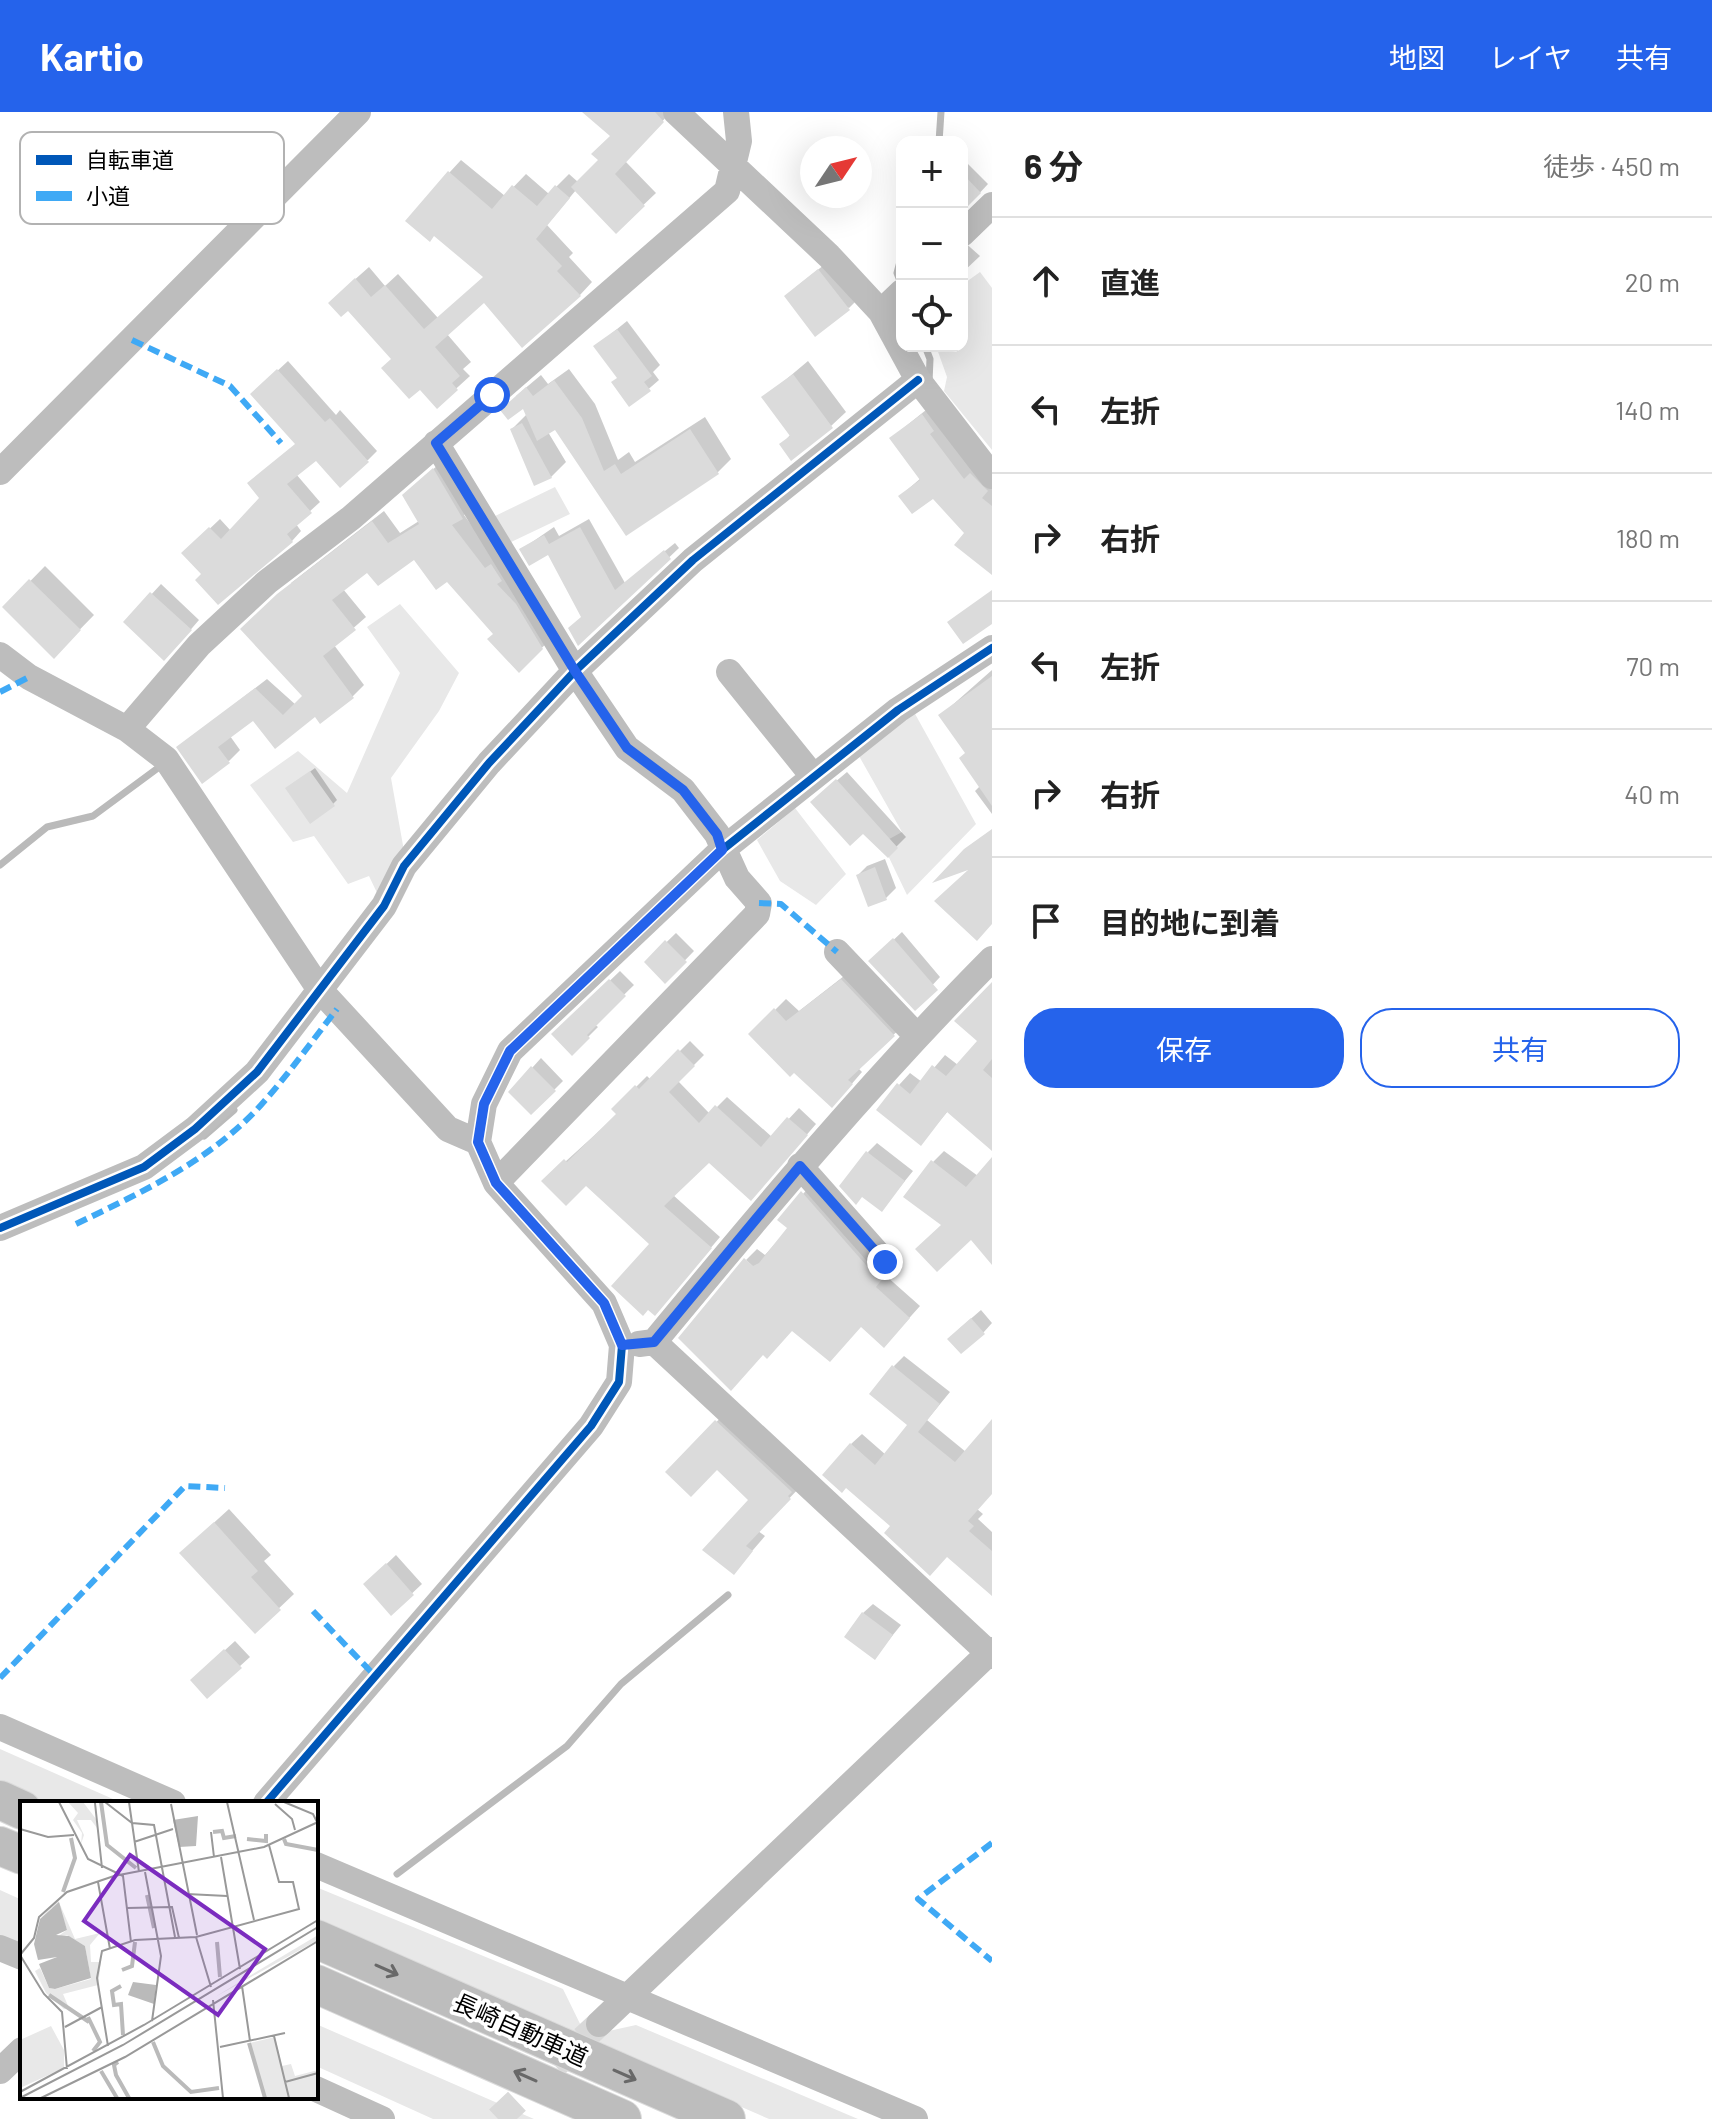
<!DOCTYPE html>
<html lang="ja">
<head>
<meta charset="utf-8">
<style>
  :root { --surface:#fff; --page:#f2f2f2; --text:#222; --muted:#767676; --line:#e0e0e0; --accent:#2563eb }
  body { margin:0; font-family:Barlow,"Noto Sans JP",sans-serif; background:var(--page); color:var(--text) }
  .controls { position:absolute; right:24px; top:24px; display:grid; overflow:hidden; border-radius:16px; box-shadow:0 8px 32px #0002 }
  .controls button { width:72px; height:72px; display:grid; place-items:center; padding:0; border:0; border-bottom:2px solid var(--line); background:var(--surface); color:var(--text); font:40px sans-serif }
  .compass { position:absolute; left:800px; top:24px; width:72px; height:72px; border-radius:50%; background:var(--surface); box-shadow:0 8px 32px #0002; rotate:55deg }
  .stop { position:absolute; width:24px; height:24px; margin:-18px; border:6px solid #2563eb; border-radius:50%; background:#fff }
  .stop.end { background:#2563eb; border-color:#fff; box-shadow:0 2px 8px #0008 }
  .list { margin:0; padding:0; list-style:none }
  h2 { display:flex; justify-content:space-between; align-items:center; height:104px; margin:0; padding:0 32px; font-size:34px }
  h2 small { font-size:26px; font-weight:400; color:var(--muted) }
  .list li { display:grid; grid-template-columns:52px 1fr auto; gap:24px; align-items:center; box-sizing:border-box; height:128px; padding:0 32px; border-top:2px solid var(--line) }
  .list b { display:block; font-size:30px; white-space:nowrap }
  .list em { font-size:26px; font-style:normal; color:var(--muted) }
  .actions { display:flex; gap:16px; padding:24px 32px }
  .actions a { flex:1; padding:18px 0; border:2px solid var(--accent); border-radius:32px; text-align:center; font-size:28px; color:var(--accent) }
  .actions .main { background:var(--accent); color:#fff }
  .icon { flex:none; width:44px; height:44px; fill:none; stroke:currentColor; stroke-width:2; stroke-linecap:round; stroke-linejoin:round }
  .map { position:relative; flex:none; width:992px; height:2007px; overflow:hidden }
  header { display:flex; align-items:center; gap:48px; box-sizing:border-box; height:112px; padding:0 40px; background:var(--accent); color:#fff }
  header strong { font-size:38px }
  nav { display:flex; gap:44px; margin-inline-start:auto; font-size:28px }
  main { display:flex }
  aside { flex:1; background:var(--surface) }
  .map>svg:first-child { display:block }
  .green { fill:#e8e8e8 }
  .shadow { fill:#0003 }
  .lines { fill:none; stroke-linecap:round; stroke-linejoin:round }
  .stream { stroke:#bababa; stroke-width:7 }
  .building { fill:#dbdbdb }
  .minor-tunnel { stroke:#d9d9d9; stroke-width:26; stroke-dasharray:26 13; stroke-linecap:butt }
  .highway-casing { stroke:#dbdbdb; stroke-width:40 }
  .minor { stroke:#bdbdbd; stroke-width:26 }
  .highway { stroke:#bdbdbd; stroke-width:38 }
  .quiet { stroke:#3fa9f5; stroke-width:6; stroke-dasharray:12 6; stroke-linecap:butt }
  .cycleway-casing { stroke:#fff; stroke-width:13 }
  .cycleway { stroke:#0057b8; stroke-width:8 }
  .oneway { stroke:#686868 }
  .route { stroke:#2563eb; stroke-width:10 }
  .labels { text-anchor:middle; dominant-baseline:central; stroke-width:7; stroke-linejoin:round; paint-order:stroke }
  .street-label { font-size:24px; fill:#000; stroke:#fff }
  .inset-river { fill:none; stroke:#bababa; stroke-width:4 }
  .inset-road { fill:none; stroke:#999; stroke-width:2 }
  .view { fill:#7b2cbf; fill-opacity:0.15; stroke:#7b2cbf; stroke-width:4 }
  .inset-edge { fill:none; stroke:#000; stroke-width:4 }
  .key { fill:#fff; stroke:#b2b2b2; stroke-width:2 }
  .key-label { font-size:22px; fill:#000 }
</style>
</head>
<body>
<header>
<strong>Kartio</strong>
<nav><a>地図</a><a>レイヤ</a><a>共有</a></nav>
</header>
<main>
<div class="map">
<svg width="992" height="2007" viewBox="0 0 992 2007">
  <rect width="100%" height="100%" fill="#fff"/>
  <path class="green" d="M980,160L992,176V338L944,279L947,265L936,234H962V173Z
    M555,375L570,402L505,433L489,407Z
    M400,492L459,561L439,599L391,666L404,739L379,785L369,764L348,772L314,724L293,730L250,673L298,639L347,681L400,561L367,515Z
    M914,600L976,712L907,783L882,731L902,720L859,644Z
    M795,696L846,762L816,793L780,769L757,728Z
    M0,1637L122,1691H35L0,1676Z
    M316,1775L563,1877L586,1924L636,1913L858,2007H769L316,1810Z
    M0,1778L22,1788V1834L0,1825Z
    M316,1912L534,2007H433L316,1954Z"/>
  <path class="shadow" d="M585,0H671L625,49L656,81L616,119L576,78L547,113L573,141L569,145L592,170L580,183L485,188L447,222L471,250L463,257L470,264L437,294L393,246L343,178L369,155L385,174L398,162L438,206L485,164L449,61L461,48L505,84L526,62L549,82L569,62L578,70L601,48L613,23Z
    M962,46L988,72L962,100Z
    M962,128L980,144L962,161Z
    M829,149L858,187L849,196L796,175Z
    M627,209L660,253L653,260L659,268L630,293L619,265L596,234Z
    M288,249L336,303L340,298L377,339L368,348L316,346L296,362L320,390L296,412L301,419L292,429L203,462L184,441L220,407L231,419L262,386L297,331L262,273Z
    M808,249L846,300L831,314L782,332L791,322L764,286Z
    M569,257L595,292L618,348L629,340L635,350L705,305L731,347L718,360L627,421L556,315L548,320L566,350L551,365L535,371L512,317L527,302L516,284L541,263L548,272Z
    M936,290L992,356V460L966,420L933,384H900L921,366L891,326Z
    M445,347L473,394L464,403L553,525L519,558L495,522L447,467L414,445L368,458L343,477L366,505L334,533L364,573L353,584L321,610L315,602L254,607L230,624L240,638L229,649L179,635L267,567L296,593L305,584L291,471L384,399L400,421L419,409L416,372Z
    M589,407L625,471L675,431L679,436L579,531L583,504L548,441L522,437L554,415L559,424Z
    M45,454L94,503L54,544L5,495Z
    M161,472L199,508L174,537L126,510Z
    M992,558V702L975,679L980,674L967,641L940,604Z
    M315,656L337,688L333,692L292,673Z
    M847,660L906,725L888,743L822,681Z
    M885,747L896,776L886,786L869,792L858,763L867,754Z
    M902,820L940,865L913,894L871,849Z
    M676,821L694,839L665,869L646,850Z
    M853,857L905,912L858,956L862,960L843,982L751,922L786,887L799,899Z
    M620,859L634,873L594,912L598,915L572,941L554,922Z
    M992,873V1036L948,999L921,1031L899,973L910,961L922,970L945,943L958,953L980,929Z
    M690,929L704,943L678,969L710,1002L727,985L772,1025L799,996L816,1012L761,1076L709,1048L673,1083L720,1125L664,1191L652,1131L586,1071L544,1069L618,1002L614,997L647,964L651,968Z
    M541,946L563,969L531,1001L532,956Z
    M877,1031L913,1059L882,1097L868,1040Z
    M944,1039L978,1064L992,1048V1135L943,1113L933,1050Z
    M814,1070L893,1154L885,1163L920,1194L895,1222L862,1213L841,1236L746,1148L757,1137L765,1143L789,1116L780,1107Z
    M981,1198L992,1211L983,1221L959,1217Z
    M904,1244L950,1280L927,1308L966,1340L992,1311V1381L977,1397L983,1402L978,1407L992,1420V1474L948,1442L893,1414L851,1332L862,1322L886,1343L910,1313L894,1254Z
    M730,1296L803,1372L758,1419L765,1424L734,1460L751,1388L718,1356L668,1360Z
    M229,1397L271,1443L264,1449L294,1482L255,1519L196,1427Z
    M396,1443L422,1472L391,1501L375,1463Z
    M873,1492L901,1513L875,1545L863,1501Z
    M235,1529L250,1545L207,1584L202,1559Z"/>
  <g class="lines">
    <path class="stream" d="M939,30L941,0
      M902,142L897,161L902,174
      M925,234L930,247L929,270
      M0,753L47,715L93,704L162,653
      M204,1024L234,998
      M397,1762L567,1634L621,1572L728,1483"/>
  </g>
  <path class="building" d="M582,0H655L664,10L615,62L645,94L616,122L571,75L598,48L591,42L610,24Z
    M448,59L492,97L512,73L537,94L555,73L570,86L536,127L562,154L557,159L581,184L522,236L484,191L435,235L460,264L452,271L458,278L437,297L420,278L409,287L381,256L391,247L348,199L341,205L328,191L355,166L371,185L385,173L424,217L483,165L434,124L430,130L405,109Z
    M962,61L981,81L962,100Z
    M818,157L850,198L815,225L784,184Z
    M617,217L652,264L644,270L651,279L629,295L611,270L617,266L593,234Z
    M277,257L325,310L330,306L369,350L340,376L316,349L287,372L312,401L287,422L293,430L218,493L195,468L201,462L181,441L209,415L221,427L259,386L247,371L295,332L250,282Z
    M793,262L833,316L791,349L779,332L790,324L761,285Z
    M554,268L582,306L604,359L615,352L621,362L690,317L719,362L626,424L555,318L537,329L523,297L508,308L500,298L526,275L533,284Z
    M922,302L934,319L930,322L964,367L970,361L988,379L982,386L992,394V463L954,433L964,421L933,387L912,402L898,384L920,368L889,326Z
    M522,311L552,366L534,374L510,317Z
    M433,356L463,407L452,413L485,456L491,452L502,469L497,472L516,492L543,537L519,561L487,527L493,522L447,470L436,478L414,448L378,474L367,461L332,488L356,518L323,544L354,586L320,612L315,605L275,637L253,609L218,635L230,651L202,672L176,635L255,576L283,603L302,584L240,517L277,482L372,409L388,431L419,412L402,383Z
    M580,415L615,478L664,438L671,447L578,534L568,516L581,505L548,443L529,454L519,437L544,423L549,432Z
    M29,467L81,518L54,547L2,495Z
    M992,478V512L963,532L947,510Z
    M150,480L192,518L164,549L123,510Z
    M992,564V694L959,646L965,641L938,603Z
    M310,659L335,694L310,712L285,676Z
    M836,667L898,736L888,746L863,722L850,734L810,690Z
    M992,717V812L977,829L934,789L968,758L932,771L964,737Z
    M875,755L887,788L868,795L856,763Z
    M893,826L938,878L915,899L868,849Z
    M665,828L687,850L665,872L644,850Z
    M609,867L626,884L587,923L590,926L572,944L551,922Z
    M841,867L895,924L848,968L853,972L832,996L794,961L790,965L748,922L774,896L786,909Z
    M992,870V947L983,958L992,966V1039L947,1000L921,1034L876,998L897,971L910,982L932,953L946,964L977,929L954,909Z
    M678,937L695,954L669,980L699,1011L715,993L761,1035L787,1005L808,1023L751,1089L709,1051L664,1094L712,1136L655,1204L648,1198L643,1204L611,1174L649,1132L586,1074L566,1094L541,1069L564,1047L567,1050L616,1002L611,997L635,973L639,977Z
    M531,954L556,979L531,1003L508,980Z
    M866,1039L905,1069L882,1100L862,1085L856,1093L839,1074Z
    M992,1045V1153L971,1128L937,1160L915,1137L941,1113L903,1085L931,1048L966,1075Z
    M801,1079L873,1161L883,1166L876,1175L910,1206L884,1236L861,1215L830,1250L792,1219L767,1247L763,1243L731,1279L678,1226L744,1146L753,1154L759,1151L787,1116L777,1108Z
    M971,1206L985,1222L961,1242L947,1227Z
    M892,1253L940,1292L918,1320L955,1350L992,1307V1382L968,1409L974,1414L969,1419L992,1439V1484L947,1445L930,1464L884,1421L890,1414L846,1376L842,1381L822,1363L850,1331L875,1353L907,1313L869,1282Z
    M715,1308L792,1380L788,1384L791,1387L746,1434L753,1439L734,1463L702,1438L748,1388L717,1358L691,1385L665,1360Z
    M214,1410L258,1459L251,1465L281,1498L255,1522L179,1441Z
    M386,1451L414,1483L391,1504L363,1472Z
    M862,1500L893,1523L875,1548L844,1525Z
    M224,1537L242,1556L207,1587L190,1568Z"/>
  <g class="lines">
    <path class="minor-tunnel" d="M498,2007L599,1912"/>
    <g class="highway-casing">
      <path id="highway" d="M0,1688L22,1698
        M0,1734L22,1743
        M316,1827L726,2007
        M316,1872L622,2007"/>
    </g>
    <path class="minor" d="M676,0L829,144L881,200L918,268L992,364
      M962,122L992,93
      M881,200L902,180
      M436,331L575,559L627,636L683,678L717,722L737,766L759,791L757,802L496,1071
      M0,360L358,0
      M0,543L29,565L127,617L166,647L320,878L448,1017L478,1030
      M729,560L812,663
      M127,617L199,533L267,470L351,406L727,79L739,29L736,0
      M837,840L916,923
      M800,1054L885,1150
      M0,1116L144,1055L195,1017L257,960L384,794L404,754L489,651L575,559L693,448L918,268
      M654,1230C763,1098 872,968 992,847
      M639,1232L654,1230L992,1544
      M0,1615L173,1691
      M266,1691L591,1314L619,1270L622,1233L604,1191L496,1071L478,1030L484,992L510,939L722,738L898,598L992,536
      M316,1753L915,2007
      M0,1836L22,1845
      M599,1912L992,1538
      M0,1959L22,1938
      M316,1977L382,2007"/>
    <use href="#highway" class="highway"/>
    <path class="quiet" d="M132,228L230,274L281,331
      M0,580L29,565
      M759,791L781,792L837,840
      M76,1112C142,1080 210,1049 261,993C288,963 312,929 337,897
      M313,1499L375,1564
      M0,1566L185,1374L225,1376
      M992,1731L918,1787L992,1849"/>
    <g class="cycleway-casing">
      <path id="cycleway" d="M0,1116L144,1055L195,1017L257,960L384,794L404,754L489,651L575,559L693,448L918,268
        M266,1691L591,1314L619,1270L622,1233L604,1191L496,1071L478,1030L484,992L510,939L722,738L898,598L992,536"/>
    </g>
    <use href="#cycleway" class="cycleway"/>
  </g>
  <defs><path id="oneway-shaft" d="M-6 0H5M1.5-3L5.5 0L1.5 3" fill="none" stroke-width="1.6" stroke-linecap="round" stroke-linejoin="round" transform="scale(2)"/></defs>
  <g class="oneway">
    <use href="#oneway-shaft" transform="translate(387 1858) rotate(24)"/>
    <use href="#oneway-shaft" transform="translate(625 1963) rotate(24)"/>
    <use href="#oneway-shaft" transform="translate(525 1964) rotate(-156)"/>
  </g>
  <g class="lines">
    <path class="route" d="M492,283L436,331L575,559L627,636L683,678L717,722L722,738L510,939L484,992L478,1030L496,1071L604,1191L622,1233L654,1230L800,1054L885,1150"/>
  </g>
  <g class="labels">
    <g class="street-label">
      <text transform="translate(521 1917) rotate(24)">長崎自動車道</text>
    </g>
  </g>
  <g transform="translate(20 1689)">
    <rect width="298" height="298" fill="#fff"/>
    <path d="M48,1H63L76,18L77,27L71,19H57L64,34L61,43L62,32L53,19L58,12ZM38,99L55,138L80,132L70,144L71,161H81L78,184L43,193L49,207L44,208L26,192L15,170L20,167L29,187L35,188L71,178L65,145L47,134L37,136L47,129L40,108L32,107L20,118ZM298,134V139L195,196L251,162ZM31,225L44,249V267L0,287V239ZM255,236L262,265L271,263L275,275L298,269V297H245L230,242Z" fill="#e8e8e8"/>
    <path d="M178,15L176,45L159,46L153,19ZM39,101L47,129L36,134L49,135L65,145L71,177L35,188L29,187L19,163L37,156L18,159L14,143L20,118ZM113,181L136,184L134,203L108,194Z" fill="#bababa"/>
    <path class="inset-river" d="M81,1L87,44L116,67M193,31L202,30L204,37L216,35M227,38L246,40V33M264,38L266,43L298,49M43,91L55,57L51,37M127,94L134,127M197,141L200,176M102,169L112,165L115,141M101,185L92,190L94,204L101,203L103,234M29,194L69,221M68,216L80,241L73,250M133,241L143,265L171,291L199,287M229,242L245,297M98,261L94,264L96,274L109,297M81,270L97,297"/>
    <path class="inset-road" d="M39,1L68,58L103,75L111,141M85,1L112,22L134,24L155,136M109,1L119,71M207,1L234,119M264,1L293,13L297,21M75,2L82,67M151,3L177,134M255,3L272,18L275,29M0,28L28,36L54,34M191,31L194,56M114,41L153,28M201,56L220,168M125,71L141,155L132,220M78,81L90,148M167,93L207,95M107,107L152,106L159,137M176,136L191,186M0,154L14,137L19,116L47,91L94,75L244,46L298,21M0,154L24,193L42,211L47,268M222,185L230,240M193,199L203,297M45,226L82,206M254,235L269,297M88,245L77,177L82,150L115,139L176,136L279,108L273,81H259L249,44M200,246L265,232M265,281L298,272M0,291L124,224L298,119M0,297L103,244L298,126M21,297L105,256L298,140"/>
    <path class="view" d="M110,54L245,148L198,214L64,120Z"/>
    <rect width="298" height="298" class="inset-edge"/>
  </g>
  <rect x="20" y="20" width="264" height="92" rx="12" class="key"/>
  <rect x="36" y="43" width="36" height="10" fill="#0057b8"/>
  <rect x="36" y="79" width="36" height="10" fill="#3fa9f5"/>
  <g class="key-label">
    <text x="86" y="56">自転車道</text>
    <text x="86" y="92">小道</text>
  </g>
</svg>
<div class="controls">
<button>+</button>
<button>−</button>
<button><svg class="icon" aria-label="locate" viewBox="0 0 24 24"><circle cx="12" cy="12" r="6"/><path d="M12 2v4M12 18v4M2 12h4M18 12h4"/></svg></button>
</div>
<svg class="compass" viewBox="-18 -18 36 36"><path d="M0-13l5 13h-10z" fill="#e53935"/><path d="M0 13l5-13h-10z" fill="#767676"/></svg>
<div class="stop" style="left:492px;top:283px"></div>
<div class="stop end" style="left:885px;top:1150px"></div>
</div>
<aside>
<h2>6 分<small>徒歩 · 450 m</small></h2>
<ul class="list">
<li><svg class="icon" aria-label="ahead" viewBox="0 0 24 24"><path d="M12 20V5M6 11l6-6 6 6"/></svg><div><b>直進</b></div><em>20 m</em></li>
<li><svg class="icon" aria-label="left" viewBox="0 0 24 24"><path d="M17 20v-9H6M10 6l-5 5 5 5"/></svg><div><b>左折</b></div><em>140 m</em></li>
<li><svg class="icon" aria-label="right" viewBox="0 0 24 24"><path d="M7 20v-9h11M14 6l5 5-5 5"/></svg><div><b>右折</b></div><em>180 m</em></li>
<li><svg class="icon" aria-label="left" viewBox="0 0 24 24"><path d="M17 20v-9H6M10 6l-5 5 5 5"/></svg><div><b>左折</b></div><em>70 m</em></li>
<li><svg class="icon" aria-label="right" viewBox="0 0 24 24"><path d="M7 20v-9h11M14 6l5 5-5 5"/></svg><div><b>右折</b></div><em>40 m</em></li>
<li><svg class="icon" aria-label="arrive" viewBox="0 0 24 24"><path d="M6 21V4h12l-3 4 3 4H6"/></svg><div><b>目的地に到着</b></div></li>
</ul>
<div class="actions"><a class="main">保存</a><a>共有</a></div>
</aside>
</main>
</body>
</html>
